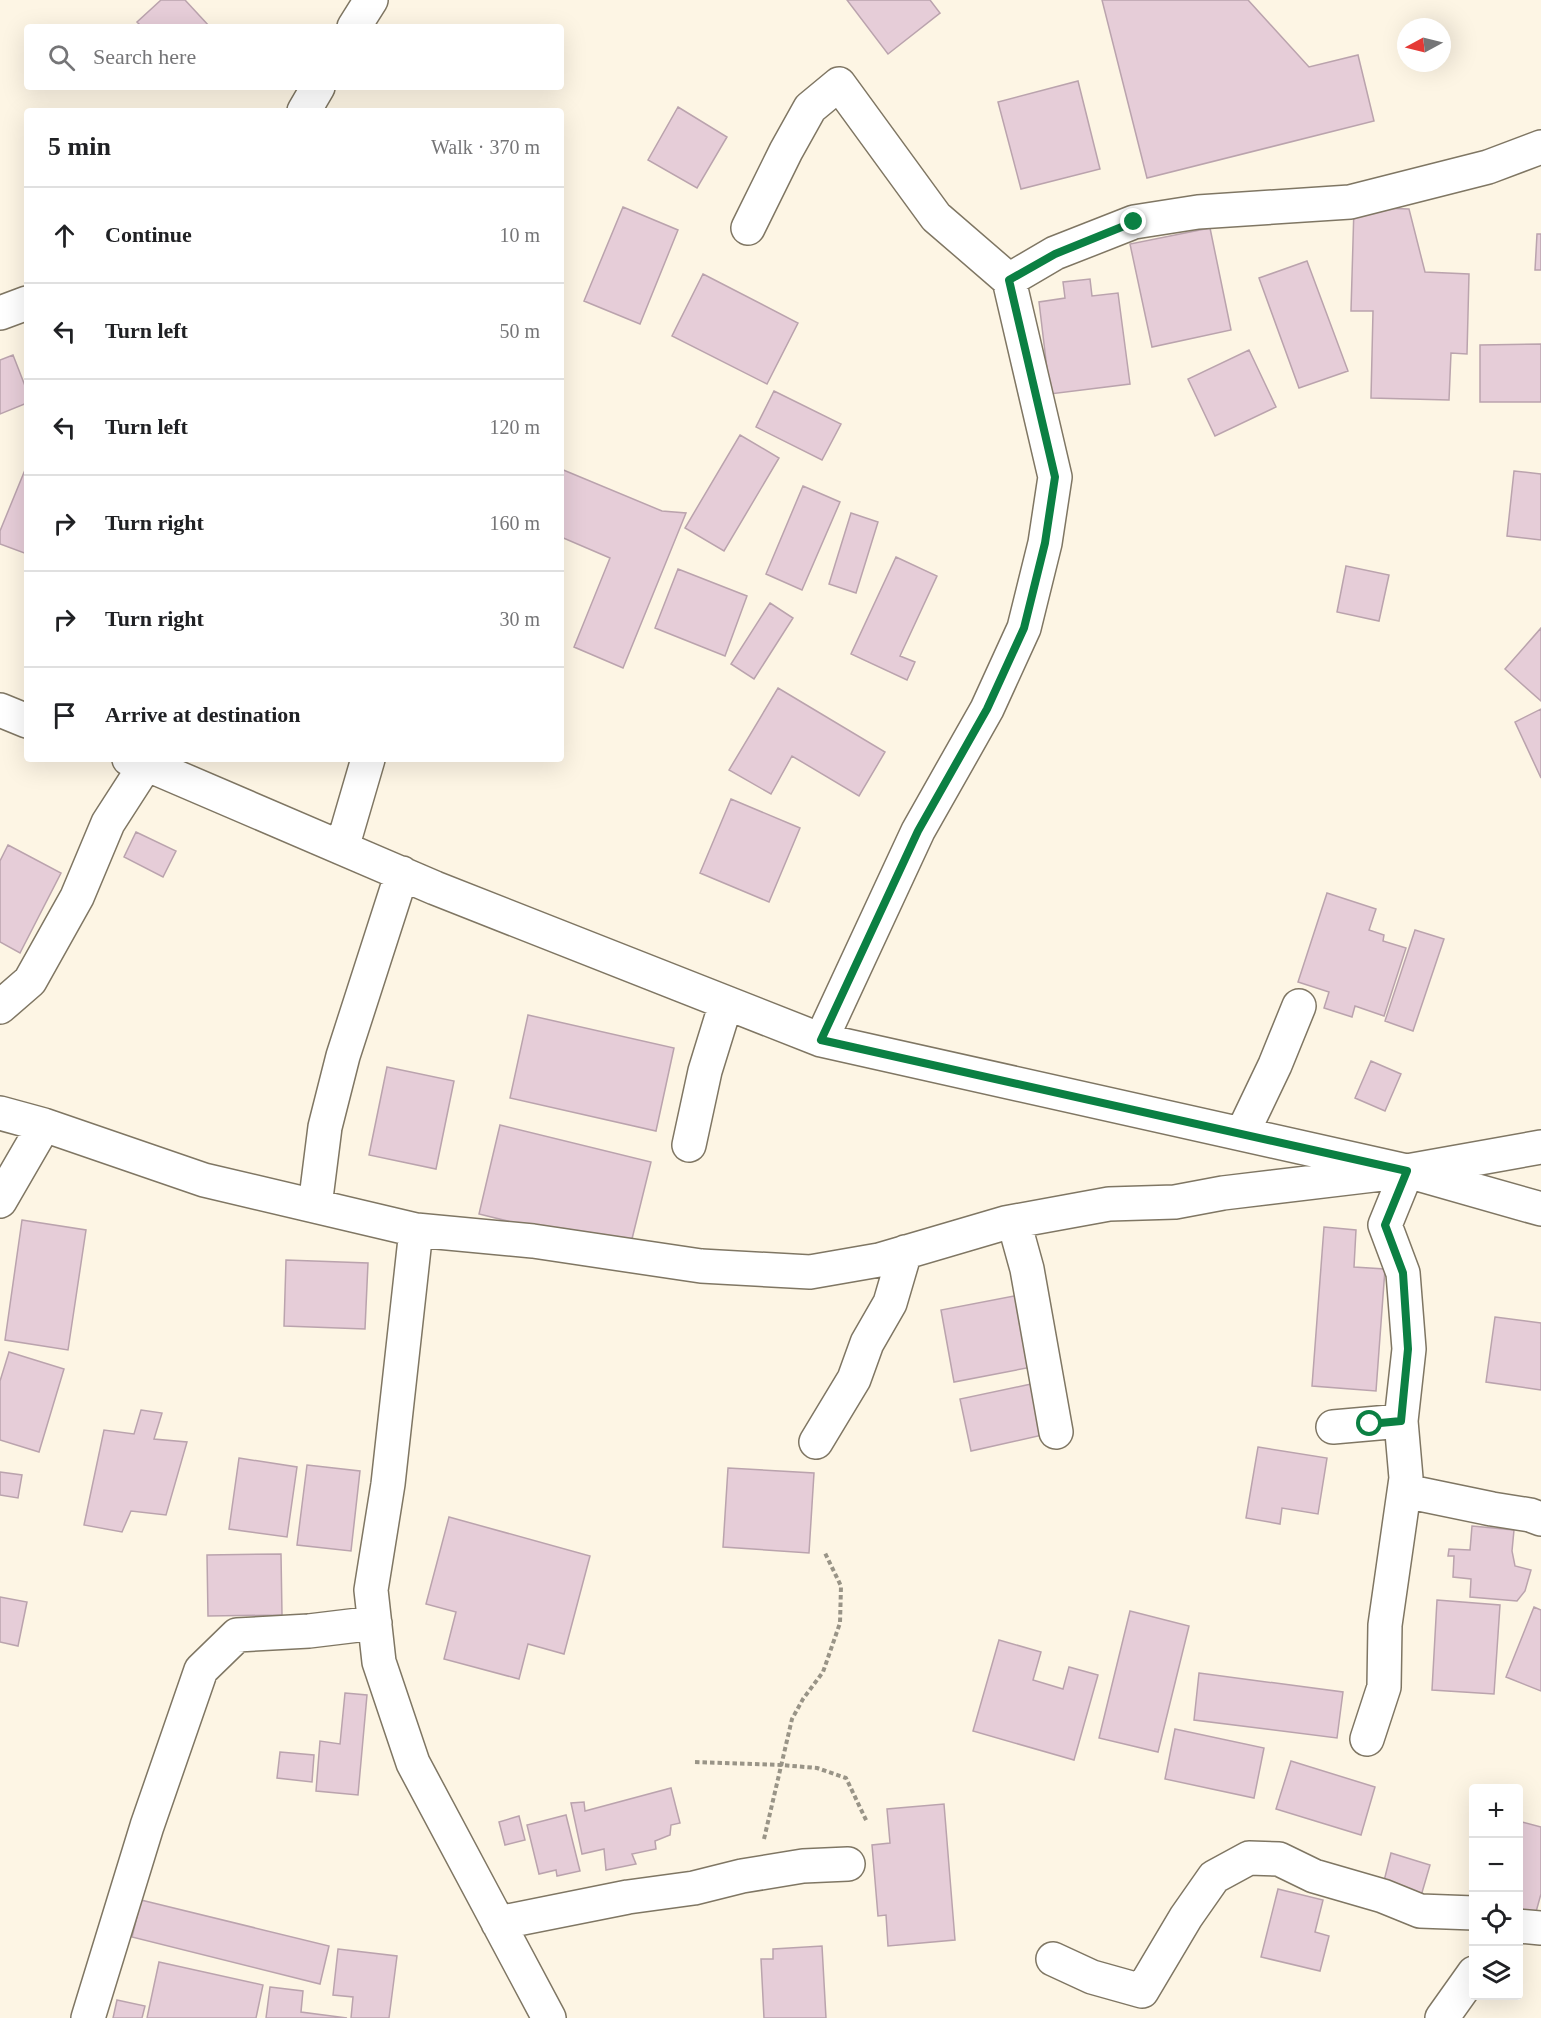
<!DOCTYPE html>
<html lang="en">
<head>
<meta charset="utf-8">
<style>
  :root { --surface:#fff; --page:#f6f6f6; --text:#202124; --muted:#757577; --line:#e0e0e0 }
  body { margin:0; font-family:"Times New Roman",serif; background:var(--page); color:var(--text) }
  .controls { position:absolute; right:18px; bottom:18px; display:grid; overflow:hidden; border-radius:6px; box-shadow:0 6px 24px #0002 }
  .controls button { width:54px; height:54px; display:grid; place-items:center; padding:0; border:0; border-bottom:2px solid var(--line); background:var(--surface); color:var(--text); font:30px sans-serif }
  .compass { position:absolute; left:1397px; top:18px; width:54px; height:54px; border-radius:50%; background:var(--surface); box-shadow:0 6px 24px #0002; rotate:263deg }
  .stop { position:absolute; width:18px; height:18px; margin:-14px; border:4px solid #0b8043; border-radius:50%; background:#fff }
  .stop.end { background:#0b8043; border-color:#fff; box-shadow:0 2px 6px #0008 }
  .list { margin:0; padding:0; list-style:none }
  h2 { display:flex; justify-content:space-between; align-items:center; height:78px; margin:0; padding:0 24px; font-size:26px }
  h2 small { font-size:20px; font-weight:400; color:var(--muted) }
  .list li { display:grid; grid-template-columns:39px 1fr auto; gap:18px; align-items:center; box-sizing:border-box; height:96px; padding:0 24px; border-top:2px solid var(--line) }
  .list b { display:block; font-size:22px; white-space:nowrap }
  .list em { font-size:20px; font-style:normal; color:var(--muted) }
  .icon { flex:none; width:33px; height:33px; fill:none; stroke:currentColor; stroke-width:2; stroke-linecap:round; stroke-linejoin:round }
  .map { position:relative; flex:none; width:1541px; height:2018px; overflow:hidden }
  .search { position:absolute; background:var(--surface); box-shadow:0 6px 24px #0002; left:24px; top:24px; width:540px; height:66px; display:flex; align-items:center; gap:15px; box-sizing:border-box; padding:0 21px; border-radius:6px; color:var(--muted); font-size:22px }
  .panel { position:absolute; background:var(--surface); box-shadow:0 6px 24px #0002; left:24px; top:108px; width:540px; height:654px; border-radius:6px }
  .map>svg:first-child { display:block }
  .building { fill:#e6cdd8; stroke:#baa3ad; stroke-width:1.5 }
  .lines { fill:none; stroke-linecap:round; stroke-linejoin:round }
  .minor-casing { stroke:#7f7663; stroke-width:36 }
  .path { stroke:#999487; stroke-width:4; stroke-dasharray:4.5 3; stroke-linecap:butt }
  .minor { stroke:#fff; stroke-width:33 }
  .route { stroke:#0b8043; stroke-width:8 }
</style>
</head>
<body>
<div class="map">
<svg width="1541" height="2018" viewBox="0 0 1541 2018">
  <rect width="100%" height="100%" fill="#fdf5e4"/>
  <path class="building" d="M161,0H185L210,27H142L137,22Z
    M847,0H930L940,13L888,54Z
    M1102,0H1248L1309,67L1358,55L1374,121L1147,178Z
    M1078,81L1100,169L1021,189L998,102Z
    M678,107L727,137L697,188L648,160Z
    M623,207L678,230L640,324L584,301Z
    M1354,207L1409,209L1425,272L1469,274L1467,354L1451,353L1449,400L1371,398L1373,311H1351Z
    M1210,228L1231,330L1152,347L1130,244Z
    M1537,234H1541V270H1535Z
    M1307,261L1348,371L1299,388L1259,278Z
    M703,274L798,323L767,384L672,336Z
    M1090,279L1092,296L1118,293L1130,384L1050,394L1039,302L1065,298L1063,282Z
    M1541,344V402H1480V345Z
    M1249,350L1276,407L1215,436L1188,379Z
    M13,355L27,391V403L0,414V360Z
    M774,391L841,424L822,460L756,427Z
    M740,435L779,458L724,551L685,528Z
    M27,465V554L0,544V531Z
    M561,469L662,511L686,513L623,668L574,647L610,558L561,537Z
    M1514,471L1541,474V540L1507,536Z
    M803,486L840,502L802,590L766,574Z
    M851,513L878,522L856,593L829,584Z
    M896,557L937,576L900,656L915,662L907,680L851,654Z
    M1346,566L1389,575L1379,621L1337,612Z
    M678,569L747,596L725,656L655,628Z
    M770,603L793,618L754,679L731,664Z
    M1541,628V701L1505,669Z
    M778,688L885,752L859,796L792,756L771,794L729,770Z
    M1541,709V778L1515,722Z
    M731,799L800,828L769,902L700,873Z
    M136,832L176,851L163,877L124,857Z
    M8,845L61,873L20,953L0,942V861Z
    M1327,893L1376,909L1369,930L1384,935L1383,941L1406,948L1384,1016L1355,1006L1352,1017L1324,1008L1329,992L1298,982Z
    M1415,930L1444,939L1413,1031L1385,1021Z
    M528,1015L674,1048L656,1131L510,1098Z
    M1371,1061L1401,1074L1385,1111L1355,1098Z
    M387,1067L454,1081L436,1169L369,1155Z
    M500,1125L651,1162L629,1251L479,1214Z
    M22,1220L86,1230L68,1350L5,1340Z
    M1324,1227L1356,1230L1354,1267L1385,1269L1376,1391L1312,1386Z
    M286,1260L368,1263L365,1329L284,1326Z
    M1019,1295L1032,1367L954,1382L941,1310Z
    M1495,1317L1541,1323V1390L1486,1382Z
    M9,1352L64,1369L39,1452L0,1440V1381Z
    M1036,1383L1047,1434L971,1451L960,1399Z
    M141,1410L162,1413L154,1439L187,1442L166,1515L131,1511L122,1532L84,1525L104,1430L134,1434Z
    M1258,1447L1327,1458L1318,1514L1282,1508L1280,1524L1246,1518Z
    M239,1458L297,1467L287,1537L229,1529Z
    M307,1465L360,1471L351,1551L297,1545Z
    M728,1468L814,1473L809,1553L723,1547Z
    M0,1472L22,1475L18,1498L0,1495Z
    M449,1517L590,1556L564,1654L528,1644L519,1679L444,1659L456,1612L426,1604Z
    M1472,1526L1514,1530L1512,1551L1515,1566L1531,1570L1525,1591L1517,1601L1470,1597L1471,1579L1453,1577L1454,1556H1448L1449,1549L1470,1550Z
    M281,1554L282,1615L208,1616L207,1555Z
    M0,1597L27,1602L18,1646L0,1642Z
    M1437,1600L1500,1605L1494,1694L1432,1690Z
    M1534,1607L1541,1610V1691L1506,1677Z
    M1130,1611L1189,1626L1158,1752L1099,1738Z
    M999,1640L1041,1652L1033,1680L1063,1689L1069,1667L1098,1675L1074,1760L973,1731Z
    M1199,1673L1343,1692L1337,1738L1194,1720Z
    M345,1693L367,1695L358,1795L316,1791L320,1741L340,1744Z
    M1175,1729L1264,1748L1254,1798L1165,1779Z
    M280,1752L314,1755L312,1782L277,1778Z
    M1291,1761L1375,1787L1361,1835L1276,1809Z
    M671,1788L680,1823L671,1825L670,1835L655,1841L656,1849L632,1854L636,1864L606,1870L604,1849L582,1854L571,1803L584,1802L585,1811Z
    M944,1804L955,1940L888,1946L886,1915L878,1916L872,1845L890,1843L887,1809Z
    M566,1815L580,1871L557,1876L556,1870L539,1874L527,1825Z
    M519,1816L525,1840L505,1845L499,1822Z
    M1518,1821L1541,1827V1894L1534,1919L1518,1915Z
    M1391,1853L1430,1865L1421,1896L1383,1885Z
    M1278,1889L1323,1900L1315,1932L1329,1936L1320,1971L1261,1957Z
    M141,1900L329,1946L320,1984L132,1937Z
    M822,1946L826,2018H764L761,1959H773V1949Z
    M338,1949L397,1956L389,2018H351L353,1997L333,1995Z
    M159,1962L263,1985L256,2018H147Z
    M270,1987L303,1991L301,2012L347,2018H266Z
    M117,2000L145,2006L142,2018H113Z"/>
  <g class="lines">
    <g class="minor-casing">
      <path id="minor" d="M354,27L371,0
        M304,111L318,87
        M748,228L786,151L810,108L839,84L936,217L1009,280L1055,477L1045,543L1024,628L987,709L918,831L821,1040
        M1009,280L1055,253L1134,222L1198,212L1350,202L1488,167L1541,147
        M0,313L27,303
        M0,710L27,721
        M129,759L146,764L435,888L821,1040L1407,1171L1541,1209
        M342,848L368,759
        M0,1007L30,981L77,897L108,823L146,764
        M0,1113L44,1125L204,1180L416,1230L533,1241L701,1266L810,1272L879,1260L1005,1223L1109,1204L1175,1202L1223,1193L1407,1171L1541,1147
        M1242,1134L1275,1065L1299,1006
        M689,1145L705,1071L726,1003
        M0,1201L44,1125
        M315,1206L325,1127L343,1056L402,873
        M1014,1222L1027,1269L1056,1432
        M416,1230L388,1484L371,1590L379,1662L413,1763L549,2018
        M1333,1427L1401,1421
        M816,1442L854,1379L867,1343L890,1303L905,1252
        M1405,1491L1492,1509L1530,1515L1541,1519
        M1367,1739L1384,1687L1385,1625L1406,1478L1401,1421L1409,1349L1403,1273L1385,1225L1407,1171
        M498,1923L628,1897L694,1888L742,1876L803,1866L848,1864
        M1518,1926L1541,1928
        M1053,1959L1092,1977L1142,1991L1186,1917L1214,1877L1249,1858L1279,1859L1314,1876L1383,1896L1420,1911L1474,1913
        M88,2018L147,1826L201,1670L237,1635L309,1631L375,1623
        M1442,2018L1474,1973"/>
    </g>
    <path class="path" d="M695,1762L781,1765L817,1768L846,1778L867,1822
      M764,1839L792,1719L803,1699L823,1672L840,1623L841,1586L824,1551"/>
    <use href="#minor" class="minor"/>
  </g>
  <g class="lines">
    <path class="route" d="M1134,222L1055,254L1009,280L1055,477L1045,543L1024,628L987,709L918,831L821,1040L1407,1171L1385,1225L1403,1273L1408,1349L1401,1421L1370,1424"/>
  </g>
</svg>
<div class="controls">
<button>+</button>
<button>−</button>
<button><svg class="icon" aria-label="locate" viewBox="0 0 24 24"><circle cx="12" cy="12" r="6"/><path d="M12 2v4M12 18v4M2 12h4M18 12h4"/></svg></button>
<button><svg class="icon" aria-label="layers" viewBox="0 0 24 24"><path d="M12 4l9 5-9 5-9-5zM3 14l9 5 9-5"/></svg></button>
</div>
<svg class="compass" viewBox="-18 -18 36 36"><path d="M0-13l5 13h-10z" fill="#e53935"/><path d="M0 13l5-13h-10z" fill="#757577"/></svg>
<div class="stop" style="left:1370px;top:1424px"></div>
<div class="stop end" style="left:1134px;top:222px"></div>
<div class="search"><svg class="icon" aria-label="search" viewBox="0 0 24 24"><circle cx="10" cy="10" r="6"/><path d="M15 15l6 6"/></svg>Search here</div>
<section class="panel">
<h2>5 min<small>Walk · 370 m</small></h2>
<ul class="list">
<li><svg class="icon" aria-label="ahead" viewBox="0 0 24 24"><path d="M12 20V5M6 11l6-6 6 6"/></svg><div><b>Continue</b></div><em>10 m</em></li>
<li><svg class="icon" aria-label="left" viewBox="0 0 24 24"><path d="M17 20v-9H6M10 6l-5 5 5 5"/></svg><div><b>Turn left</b></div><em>50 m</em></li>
<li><svg class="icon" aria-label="left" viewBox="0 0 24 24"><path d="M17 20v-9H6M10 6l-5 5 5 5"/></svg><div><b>Turn left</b></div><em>120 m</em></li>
<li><svg class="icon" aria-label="right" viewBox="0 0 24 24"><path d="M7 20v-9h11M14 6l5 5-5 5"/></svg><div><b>Turn right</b></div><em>160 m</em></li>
<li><svg class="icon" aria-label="right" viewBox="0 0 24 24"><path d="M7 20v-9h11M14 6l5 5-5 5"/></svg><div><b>Turn right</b></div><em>30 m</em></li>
<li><svg class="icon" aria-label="arrive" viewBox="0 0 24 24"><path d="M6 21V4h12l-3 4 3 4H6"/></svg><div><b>Arrive at destination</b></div></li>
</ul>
</section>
</div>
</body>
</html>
